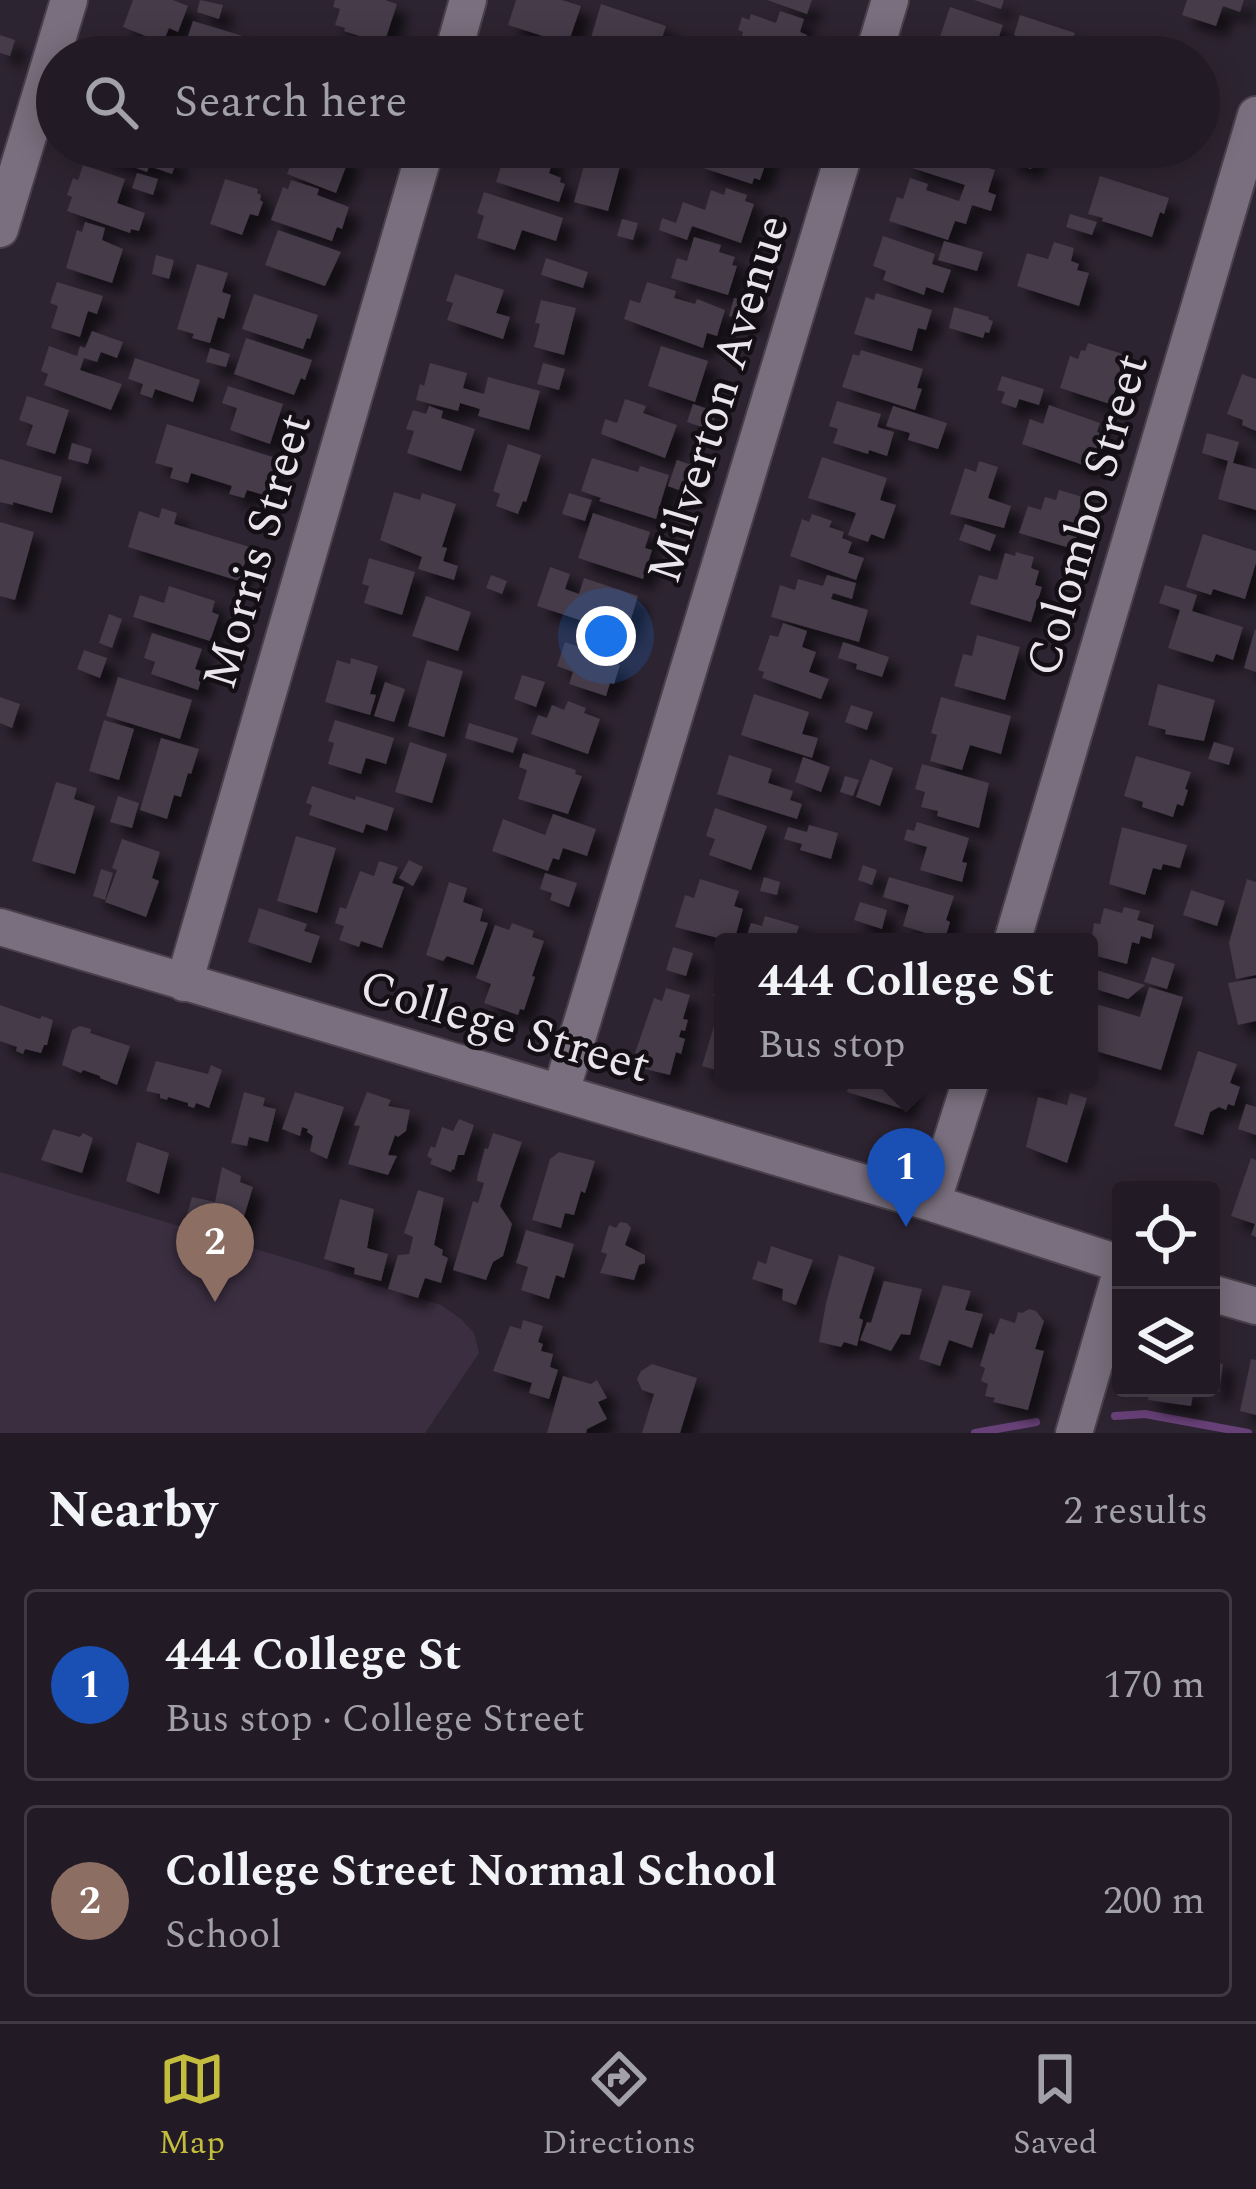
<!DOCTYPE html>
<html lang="en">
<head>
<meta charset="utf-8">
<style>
  :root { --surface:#221b25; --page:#2a242d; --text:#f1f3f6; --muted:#a2a1a7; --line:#3f3942; --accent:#c4bc3d }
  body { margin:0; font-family:Spectral,serif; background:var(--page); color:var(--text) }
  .controls { position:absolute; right:36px; bottom:36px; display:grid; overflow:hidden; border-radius:12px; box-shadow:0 6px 30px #0003 }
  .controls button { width:108px; height:108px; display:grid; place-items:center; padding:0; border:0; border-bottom:3px solid var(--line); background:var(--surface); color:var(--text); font:60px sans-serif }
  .you { position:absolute; left:606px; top:636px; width:42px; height:42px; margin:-30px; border:9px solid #fff; border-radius:50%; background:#1a73e8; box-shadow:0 0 0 18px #1a73e833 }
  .badge { display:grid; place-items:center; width:78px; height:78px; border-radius:50%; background:var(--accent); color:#fff; font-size:39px; font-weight:700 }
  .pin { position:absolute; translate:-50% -99px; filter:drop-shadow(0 3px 6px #0008) }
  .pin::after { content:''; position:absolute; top:63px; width:42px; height:36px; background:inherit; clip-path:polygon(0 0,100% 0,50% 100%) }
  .popup { position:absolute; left:714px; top:933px; width:384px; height:156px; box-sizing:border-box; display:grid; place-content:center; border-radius:12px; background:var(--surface); filter:drop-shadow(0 3px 9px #0005); font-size:39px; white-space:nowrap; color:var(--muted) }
  .popup b { font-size:45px; color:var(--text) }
  .popup::after { content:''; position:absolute; left:50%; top:100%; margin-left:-24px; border:24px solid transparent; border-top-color:var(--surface) }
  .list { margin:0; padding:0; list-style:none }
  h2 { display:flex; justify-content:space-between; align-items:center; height:156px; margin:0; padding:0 48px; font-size:51px }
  h2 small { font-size:39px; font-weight:400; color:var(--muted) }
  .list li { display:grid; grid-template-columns:78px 1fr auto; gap:36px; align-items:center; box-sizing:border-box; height:192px; margin:0 24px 24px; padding:0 24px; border:3px solid var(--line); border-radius:12px }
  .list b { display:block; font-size:45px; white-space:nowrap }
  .list p { margin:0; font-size:39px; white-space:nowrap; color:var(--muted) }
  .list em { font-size:39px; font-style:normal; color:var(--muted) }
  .icon { flex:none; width:66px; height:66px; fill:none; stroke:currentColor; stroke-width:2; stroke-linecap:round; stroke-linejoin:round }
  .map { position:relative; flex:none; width:1256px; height:1433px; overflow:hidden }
  .search { position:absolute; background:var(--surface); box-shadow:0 6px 30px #0003; left:36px; right:36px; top:36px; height:132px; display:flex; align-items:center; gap:30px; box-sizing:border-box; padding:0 42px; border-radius:66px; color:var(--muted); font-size:45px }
  .sheet { height:588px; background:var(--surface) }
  nav { display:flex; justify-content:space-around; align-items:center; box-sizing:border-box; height:168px; border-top:3px solid var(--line); background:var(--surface); font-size:33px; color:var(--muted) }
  nav a { display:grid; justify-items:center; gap:6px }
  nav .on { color:var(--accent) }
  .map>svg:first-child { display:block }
  .built { fill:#3b2e40 }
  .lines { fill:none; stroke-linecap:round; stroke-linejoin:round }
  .stream { stroke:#694179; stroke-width:8 }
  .building { fill:#443a48; filter:url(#shadow) }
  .minor-casing { stroke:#48414c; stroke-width:40 }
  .minor { stroke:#796f7e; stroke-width:36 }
  .labels { text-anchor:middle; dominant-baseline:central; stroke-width:9; stroke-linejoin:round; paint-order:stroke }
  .street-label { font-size:48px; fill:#eae4ec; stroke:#130f15 }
</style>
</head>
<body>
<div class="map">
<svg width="1256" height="1433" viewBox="0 0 1256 1433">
  <defs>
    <filter id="shadow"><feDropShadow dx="11" dy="11" stdDeviation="6" flood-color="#0009"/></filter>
  </defs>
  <rect width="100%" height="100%" fill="#2d2431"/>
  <path class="built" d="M0,1172L441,1305L461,1319L474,1333L479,1353L425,1433H0Z"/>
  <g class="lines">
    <path class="stream" d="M1115,1416L1145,1414L1248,1433
      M975,1433L1036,1422"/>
  </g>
  <path class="building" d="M133,0H173L188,6L178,32L169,28L163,43L123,27Z
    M200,0L223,5L219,19L197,12Z
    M335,0H385L397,4L384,44L344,31L345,28L335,25L340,9L333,7Z
    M516,0H562L581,6L568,44L508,25Z
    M767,0H812L807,14Z
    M974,0H1004L1001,9Z
    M1187,0H1244L1240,12L1223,6L1216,26L1182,15Z
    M601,4L666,26L656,57H647L591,38Z
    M950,7L1003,25L996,45L1001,47L998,57H955L935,51Z
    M780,11L804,19L800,32L807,35L799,57H752L737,52L743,32L738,30L742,17L749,20L751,14L776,23Z
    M1020,15L1075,33L1067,57L1039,48L1040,44L1014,35Z
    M193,21L246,37L240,57H225L185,45Z
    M0,35L15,40L10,56L0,53Z
    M510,39L529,44L526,56L507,50Z
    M331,41L378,56L377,57H317L321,45L329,48Z
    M119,46L149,56V57H115Z
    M79,147H143L177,159L172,174L149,166L147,172Z
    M297,147H328L350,156L336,193L287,174Z
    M497,147H529L555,155L549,173L561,178L560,182L565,184L559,202L496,182L501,166L492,163Z
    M706,147H771L760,180L754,178L752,184L700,167Z
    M912,147H967L981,152L977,164L995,170L988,192L996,195L991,211L972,205L966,224L955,221L948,240L889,221L897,197L903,199L910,178L928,184L926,190L959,201L965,185L906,166Z
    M1010,147H1038L1031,169L1006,160Z
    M588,151L622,159L608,211L574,202Z
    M83,165L125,179L117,203L145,213L139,231L131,229L130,233L67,211L72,197L67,195L73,178L78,180Z
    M137,173L158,179L153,195L132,188Z
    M1100,176L1169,198L1164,214L1160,212L1152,237L1102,221L1103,218L1088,214Z
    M225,179L258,189L257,193L261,195L260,200L263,202L258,216L250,214L242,235L210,224Z
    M291,180L319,189L317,195L349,207L342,229L337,227L332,241L271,220L283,187L288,189Z
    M726,188L747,195L745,201L754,204L741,243L692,226L687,240L659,230L662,218L676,223L683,202L705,210L711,190L724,195Z
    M484,192L563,218L556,241L522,230L515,250L477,238L484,216L477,213Z
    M1070,214L1097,222L1092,235L1066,227Z
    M622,219L638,223L633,240L617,236Z
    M85,222L105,228L102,240L123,249L112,283L66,268L77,230L82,232Z
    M278,230L341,252L325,286L265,265Z
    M883,236L935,254L932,264L951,270L943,293L926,287L924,295L883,280L886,271L873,266Z
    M694,237L721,245L719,252L735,257L732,265L737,266L728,295L671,278L677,258L687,261Z
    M944,241L983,252L977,271L938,260Z
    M1054,242L1074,248L1071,261L1079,264L1077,270L1089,273L1079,306L1017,286L1027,253L1048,259Z
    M156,255L174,260L169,279L152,274Z
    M546,258L588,272L583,288L541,275Z
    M197,264L228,273L222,292L231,295L224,319L218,317L210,343L192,338L194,334L177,329Z
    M455,274L504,290L496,313L510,317L503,339L447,320L453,303L446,301Z
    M57,282L103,296L97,314L88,311L80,337L51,328L58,306L50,303Z
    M647,282L676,291L674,298L695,304L697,299L725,310L717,336L707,333L703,348L624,319L630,300L640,303Z
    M876,293L932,310L926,330L918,328L912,351L854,334L866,297L874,300Z
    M254,294L318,315L310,339L307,338L303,349L242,329Z
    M734,298L754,303L750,321L729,316Z
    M541,300L576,308L564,355L534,347L540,324L535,323Z
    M954,307L989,317L988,319L993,321L989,333L985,332L983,338L949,328Z
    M92,331L123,342L117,358L101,352L97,362L84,358L80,370L122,384L111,410L44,385L48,374L41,371L49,346L77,356L80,346L85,348Z
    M246,338L312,360L305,380L301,378L294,395L234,374Z
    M1088,343L1123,354L1121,361L1130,364L1122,390L1116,388L1110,404L1060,388L1070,356L1078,359L1081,350L1085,351Z
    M661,346L708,361L695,402L648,386Z
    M210,348L230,354L226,367L206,362Z
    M861,350L923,369L917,388L922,389L915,410L842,387L853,354L859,356Z
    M135,358L200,380L193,402L155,389L152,398L140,394L143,384L128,379Z
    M430,363L467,373L463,388L484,394L488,377L540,391L529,430L478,416L480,409L460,403L458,411L416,400L420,384L424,386Z
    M543,363L565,369L559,390L537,384Z
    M1242,374L1256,379V431L1242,425L1243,420L1227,414Z
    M1002,376L1044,389L1039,405L1019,399L1016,408L1001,403L1005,392L997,390Z
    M228,386L283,404L270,444L230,430L237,408L222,403Z
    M27,396L69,410L55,454L26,445L33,425L19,420Z
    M625,399L646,406L643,413L677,425L665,458L601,434L605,419L617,423Z
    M837,401L881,414L877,427L894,432L887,456L869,450L868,454L833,443L838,429L829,426Z
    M693,404L717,412L710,430L687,422Z
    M1049,405L1100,423L1097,432L1106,435L1092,468L1022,444L1030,419L1043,424Z
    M429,406L443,411L441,418L475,429L461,471L407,453L414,431L406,429L413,410L426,414Z
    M893,406L947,423L938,449L908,440L910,433L886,426Z
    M167,424L279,459L267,496L247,490L244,498L229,494L232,486L191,473L188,483L170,478L173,468L155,463Z
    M1207,433L1239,442L1233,463L1256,469V510L1218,499L1228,461L1202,453Z
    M72,443L92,449L88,464L68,459Z
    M508,444L541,455L526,502L523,501L518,514L496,506L500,494L493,491Z
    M822,457L887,478L880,500L896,505L884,539L871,534L868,542L848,535L856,513L808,498Z
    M592,458L638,472L640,466L669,475L656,519L599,501L601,498L581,491Z
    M0,459L62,477L52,513L13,502V505L0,502Z
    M677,460L701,468L692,495L668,486Z
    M979,461L998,467L988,498L1011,506L1004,528L950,514L965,468L976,472Z
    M1059,490L1083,497L1075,524L1080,526L1073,549L1019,533L1028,506L1041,510L1045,497L1056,500Z
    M394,492L420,500L422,493L456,504L442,547L447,548L443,561L458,566L454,580L418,569L422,557L380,540Z
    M569,493L592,500L585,521L562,514Z
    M162,508L177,513L174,524L250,547L239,581L128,547L139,511L159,518Z
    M593,513L650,532L645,548L652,550L643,579L578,558Z
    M812,514L832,521L829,527L844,532L842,538L852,542L848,553L864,558L856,580L790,556L802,519L809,522Z
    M0,522L34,532L15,600L0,596Z
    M965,524L996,535L990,551L959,540Z
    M1203,534L1256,551V563L1245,599L1213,589L1211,595L1186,587Z
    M1016,552L1034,557L1031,568L1039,571L1035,585L1042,587L1031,622L970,604L979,575L997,580L1005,553L1015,556Z
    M369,558L415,572L402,615L364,603L369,586L362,584Z
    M550,567L570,574L565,589L579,594L584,578L638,596L626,635L537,606Z
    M491,575L507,581L502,594L486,588Z
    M827,575L856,583L852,599L833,593L831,599L868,610L859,642L771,617L780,585L795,590L798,579L823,586Z
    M1165,585L1197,595L1192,611L1243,627L1233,660L1216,654L1213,662L1168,648L1180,610L1159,603Z
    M169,586L215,601L212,612L219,615L210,641L133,617L140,595L164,603Z
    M426,596L471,612L458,651L412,636Z
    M109,614L122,619L112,648L99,643Z
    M783,623L807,631L802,647L816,652L809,672L829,679L821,699L762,678L764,672L758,670L770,635L778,637Z
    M1255,629L1256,630V672L1244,668Z
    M152,633L202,649L195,669L204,672L198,690L151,674L155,662L144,658Z
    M977,635L1020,647L1005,700L954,686L963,654L972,656Z
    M582,639L608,648L604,660L620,665L614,684L610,683L606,696L569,684L573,672L557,666L565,642L580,647Z
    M843,642L889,657L882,677L856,669L857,664L838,658Z
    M84,650L107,658L100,678L77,669Z
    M351,658L378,666L370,694L376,695L370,715L325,702L337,660L350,664Z
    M427,660L463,671L444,737L408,726Z
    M522,675L545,682L536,707L514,699Z
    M118,677L192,700L180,739L106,716Z
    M385,682L405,689L394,722L374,716Z
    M1158,684L1215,700L1204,741L1165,734L1166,730L1148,725Z
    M754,694L809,712L802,734L818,738L812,758L741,735Z
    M0,697L20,704L12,728L0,723Z
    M941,697L1011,716L1001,754L970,745L962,770L930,761L937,735L931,733Z
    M568,701L586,708L584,713L600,719L588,754L531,734L538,715L547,718L552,705L564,710Z
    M851,705L873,712L867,730L845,722Z
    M104,720L134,729L119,780L89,771Z
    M335,720L394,738L386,764L366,758L361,774L328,764L334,743L328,741Z
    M469,723L518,738L513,753L465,738Z
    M161,738L199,749L191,774L188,773L181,797L174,795L167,819L140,810Z
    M410,742L447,754L432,803L395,792Z
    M1214,742L1234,748L1229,765L1208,759Z
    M523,753L576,770L575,774L582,776L568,814L518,799L527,770L519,767Z
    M729,755L772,769L768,783L793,791L790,800L802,804L797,819L717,794Z
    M1136,756L1191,772L1185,789L1188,790L1183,806L1177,804L1173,817L1142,807L1143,802L1124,796Z
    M803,757L830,767L821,792L795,782Z
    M870,759L893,768L880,806L856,797Z
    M922,764L989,783L979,828L937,816L938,811L921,807L925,792L915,789Z
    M845,776L859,780L853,796L840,792Z
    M56,782L77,788L74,799L95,806L75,874L32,861Z
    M312,786L355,800L356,796L394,808L387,831L366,824L363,833L309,815L312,805L306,803Z
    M118,796L139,803L132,828L110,822Z
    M715,808L767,826L751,870L709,855L715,839L706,836Z
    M553,814L596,829L587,856L563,848L559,860L553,858L548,871L492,851L503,819L545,835Z
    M917,822L969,838L962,862L967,863L962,882L920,870L927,847L904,840L907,829L914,831Z
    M809,825L838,833L831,859L800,850L802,844L784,839L788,827L807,832Z
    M1122,827L1187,845L1180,868L1163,864L1161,870L1153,868L1145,895L1109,884Z
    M296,836L336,848L317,913L277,901Z
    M122,839L160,852L152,878L159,881L146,917L105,902L117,870L112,868Z
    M409,860L423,867L413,886L399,878Z
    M379,861L398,867L392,883L404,887L382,948L361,941L359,947L339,940L344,926L335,923L340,907L346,909L360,871L374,876Z
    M863,865L877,870L872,885L858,880Z
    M101,869L113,873L105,900L93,896Z
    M545,873L577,883L569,907L550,900L552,893L540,889Z
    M764,877L780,882L777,895L760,891Z
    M889,877L954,896L946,920L950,922L945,939L903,926L909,905L883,897Z
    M700,879L739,891L734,906L743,909L734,942L675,927L685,895L694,898Z
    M1247,879L1256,882V975L1236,979L1229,943Z
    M449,882L467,888L463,902L483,909L480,921L488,923L473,965L447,956L443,961L426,955Z
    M1191,890L1225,901L1217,926L1183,915Z
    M860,902L887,910L882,929L854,920Z
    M1124,907L1140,911L1137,920L1154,925L1151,939L1141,936L1139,944L1132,942L1127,964L1089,954L1094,923L1100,924L1104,908L1122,913Z
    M259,908L307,924L304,931L320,936L311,963L248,942Z
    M765,916L799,926L794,942H745L751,923L762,926Z
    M512,923L534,931L532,937L544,941L532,976L535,977L524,1010L520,1009L518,1015L484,1003L491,984L476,978L495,925L509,930Z
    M673,947L693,953L686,976L666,970Z
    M1152,957L1175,964L1167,989L1144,982Z
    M722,964H723V999L713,996Z
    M1089,968L1145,985L1128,999L1089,987Z
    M1256,978V1021L1238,1025L1228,983Z
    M1149,987L1183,997L1161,1070L1089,1049V1002L1140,1017Z
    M666,988L690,995L683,1019L688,1020L685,1031L681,1030L679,1037L685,1039L681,1054L676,1052L670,1075L645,1069L649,1057L635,1053L654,998L662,1001Z
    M722,999L723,1000V1072L702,1066Z
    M0,1005L40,1019L42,1016L53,1020L47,1045H44L41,1053L25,1049L23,1054L16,1051L17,1047L0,1041Z
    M80,1026L91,1029L90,1033L130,1046L117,1085L100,1078V1076L83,1070L81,1073L62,1065L72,1030Z
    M1198,1051L1237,1064L1230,1083L1240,1087L1234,1106L1228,1104L1226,1110L1219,1107L1210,1112L1203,1135L1174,1126Z
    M156,1061L208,1074L211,1065L222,1070L209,1108L196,1103L194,1108L188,1106V1103L168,1097L167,1100L160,1098V1094L146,1091Z
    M850,1080H912L903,1109L847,1092Z
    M1016,1080H1044L1041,1089Z
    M244,1092L265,1098L263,1106L276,1109L268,1142L249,1137L247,1146L231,1143Z
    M295,1092L344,1107L327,1159L310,1151L313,1136L307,1132L308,1129L302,1127L300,1136L282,1129Z
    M367,1092L391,1100L388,1106L410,1110L406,1131L398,1137L395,1135L388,1155L397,1156L388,1175L348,1164L360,1126L354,1125Z
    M1070,1093L1087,1098L1067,1163L1026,1147L1038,1097L1067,1105Z
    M1246,1104L1256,1107V1135L1238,1129Z
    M459,1119L474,1125L464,1155H458L454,1170L452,1169L451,1172L430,1164L432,1159L427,1156L431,1146L435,1148L442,1127L453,1131Z
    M53,1129L80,1137L83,1133L93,1138L82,1173L41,1160Z
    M493,1133L522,1142L500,1206L512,1224L503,1256L493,1262L486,1280L453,1270L473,1201L478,1203L484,1183L477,1181L478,1174L485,1148L488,1149Z
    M137,1142L169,1153L159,1194L126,1181Z
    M559,1152L595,1161L585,1193L581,1191L574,1215L565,1213L561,1228L532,1220L550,1159Z
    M1251,1158L1256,1160V1237L1251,1235L1255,1224L1231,1216Z
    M222,1167L241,1176L240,1182L253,1187L242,1223L233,1220L231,1233L228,1236L213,1232V1228L186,1218L192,1197L215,1202Z
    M418,1190L444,1198L434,1245L443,1250L442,1255L448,1258L441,1283L425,1278L418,1298L388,1289L398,1255L409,1254L413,1237L404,1233Z
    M340,1199L374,1209L367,1248L388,1254L381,1281L354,1274L355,1268L324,1259Z
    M620,1222L627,1223L631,1228L625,1245L645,1255V1263L639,1265L634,1280L600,1273L607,1254L601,1252L609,1225L616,1228Z
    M526,1230L574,1244L564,1278L556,1275L549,1299L521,1290L528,1267L516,1263Z
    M771,1246L813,1260L796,1305L782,1300L783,1289L752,1279L758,1261L766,1264Z
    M839,1255L875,1267L859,1318L863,1320L857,1346L844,1342L841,1347L819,1342L826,1303Z
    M884,1281L922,1289L910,1335L901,1334L891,1351L860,1340L867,1322L871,1323Z
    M943,1285L971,1291L965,1310L983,1314L972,1348L949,1340L940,1366L919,1359Z
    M1029,1309L1036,1311L1044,1321L1035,1349L1044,1351L1028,1410L993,1402L995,1398L985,1396L988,1384L981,1381L985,1368L980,1366L990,1333L994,1335L1000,1318L1015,1323L1018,1312L1022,1313Z
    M523,1320L543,1326L538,1342L543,1344L541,1351L553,1354L550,1367L558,1370L549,1399L529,1393L532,1383L493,1371L510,1326L521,1329Z
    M1211,1358H1219V1363L1223,1364L1219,1392L1211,1391Z
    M1251,1359L1256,1360V1415L1240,1411Z
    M652,1364L697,1378L680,1433H642L654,1394L642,1390L637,1379L641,1371Z
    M563,1376L591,1384L597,1380L607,1398L598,1402L607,1419L587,1429L586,1433H547Z
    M1149,1388H1194L1191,1406L1148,1400Z"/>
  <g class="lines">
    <g class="minor-casing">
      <path id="minor" d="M452,57L468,0
        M873,57L890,0
        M0,229L69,0
        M0,927L932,1203L1121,1264
        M1012,942L1256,115
        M184,983L426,147
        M561,1092L846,147
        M932,1203L971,1080
        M1211,1293L1256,1306
        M1074,1433L1121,1272"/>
    </g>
    <use href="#minor" class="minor"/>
  </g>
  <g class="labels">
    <g class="street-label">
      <text transform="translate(719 399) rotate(-73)">Milverton Avenue</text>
      <text transform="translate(1088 515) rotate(-74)">Colombo Street</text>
      <text transform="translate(258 551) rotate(-74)">Morris Street</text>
      <text transform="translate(505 1027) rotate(16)">College Street</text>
    </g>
  </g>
</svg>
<div class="controls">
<button><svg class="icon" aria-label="locate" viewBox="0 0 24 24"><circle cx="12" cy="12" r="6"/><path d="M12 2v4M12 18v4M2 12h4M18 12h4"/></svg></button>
<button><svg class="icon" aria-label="layers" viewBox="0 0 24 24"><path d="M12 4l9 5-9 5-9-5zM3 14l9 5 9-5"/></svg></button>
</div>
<div class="you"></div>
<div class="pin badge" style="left:906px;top:1227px;background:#1a4fb4">1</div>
<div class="popup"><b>444 College St</b>Bus stop</div>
<div class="pin badge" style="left:215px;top:1302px;background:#8d6e63">2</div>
<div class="search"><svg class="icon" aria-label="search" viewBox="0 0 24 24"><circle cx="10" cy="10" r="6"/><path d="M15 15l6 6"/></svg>Search here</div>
</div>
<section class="sheet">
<h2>Nearby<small>2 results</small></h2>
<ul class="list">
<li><span class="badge" style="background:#1a4fb4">1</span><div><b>444 College St</b><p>Bus stop · College Street</p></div><em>170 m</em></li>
<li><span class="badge" style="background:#8d6e63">2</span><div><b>College Street Normal School</b><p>School</p></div><em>200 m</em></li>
</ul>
</section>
<nav>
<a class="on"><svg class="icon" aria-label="map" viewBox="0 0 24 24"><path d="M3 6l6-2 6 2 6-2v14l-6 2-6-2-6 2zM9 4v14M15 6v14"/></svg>Map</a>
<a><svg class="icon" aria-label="directions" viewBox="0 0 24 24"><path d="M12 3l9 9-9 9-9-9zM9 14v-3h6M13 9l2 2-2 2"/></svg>Directions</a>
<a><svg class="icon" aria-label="saved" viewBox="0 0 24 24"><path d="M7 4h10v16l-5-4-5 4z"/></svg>Saved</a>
</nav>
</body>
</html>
